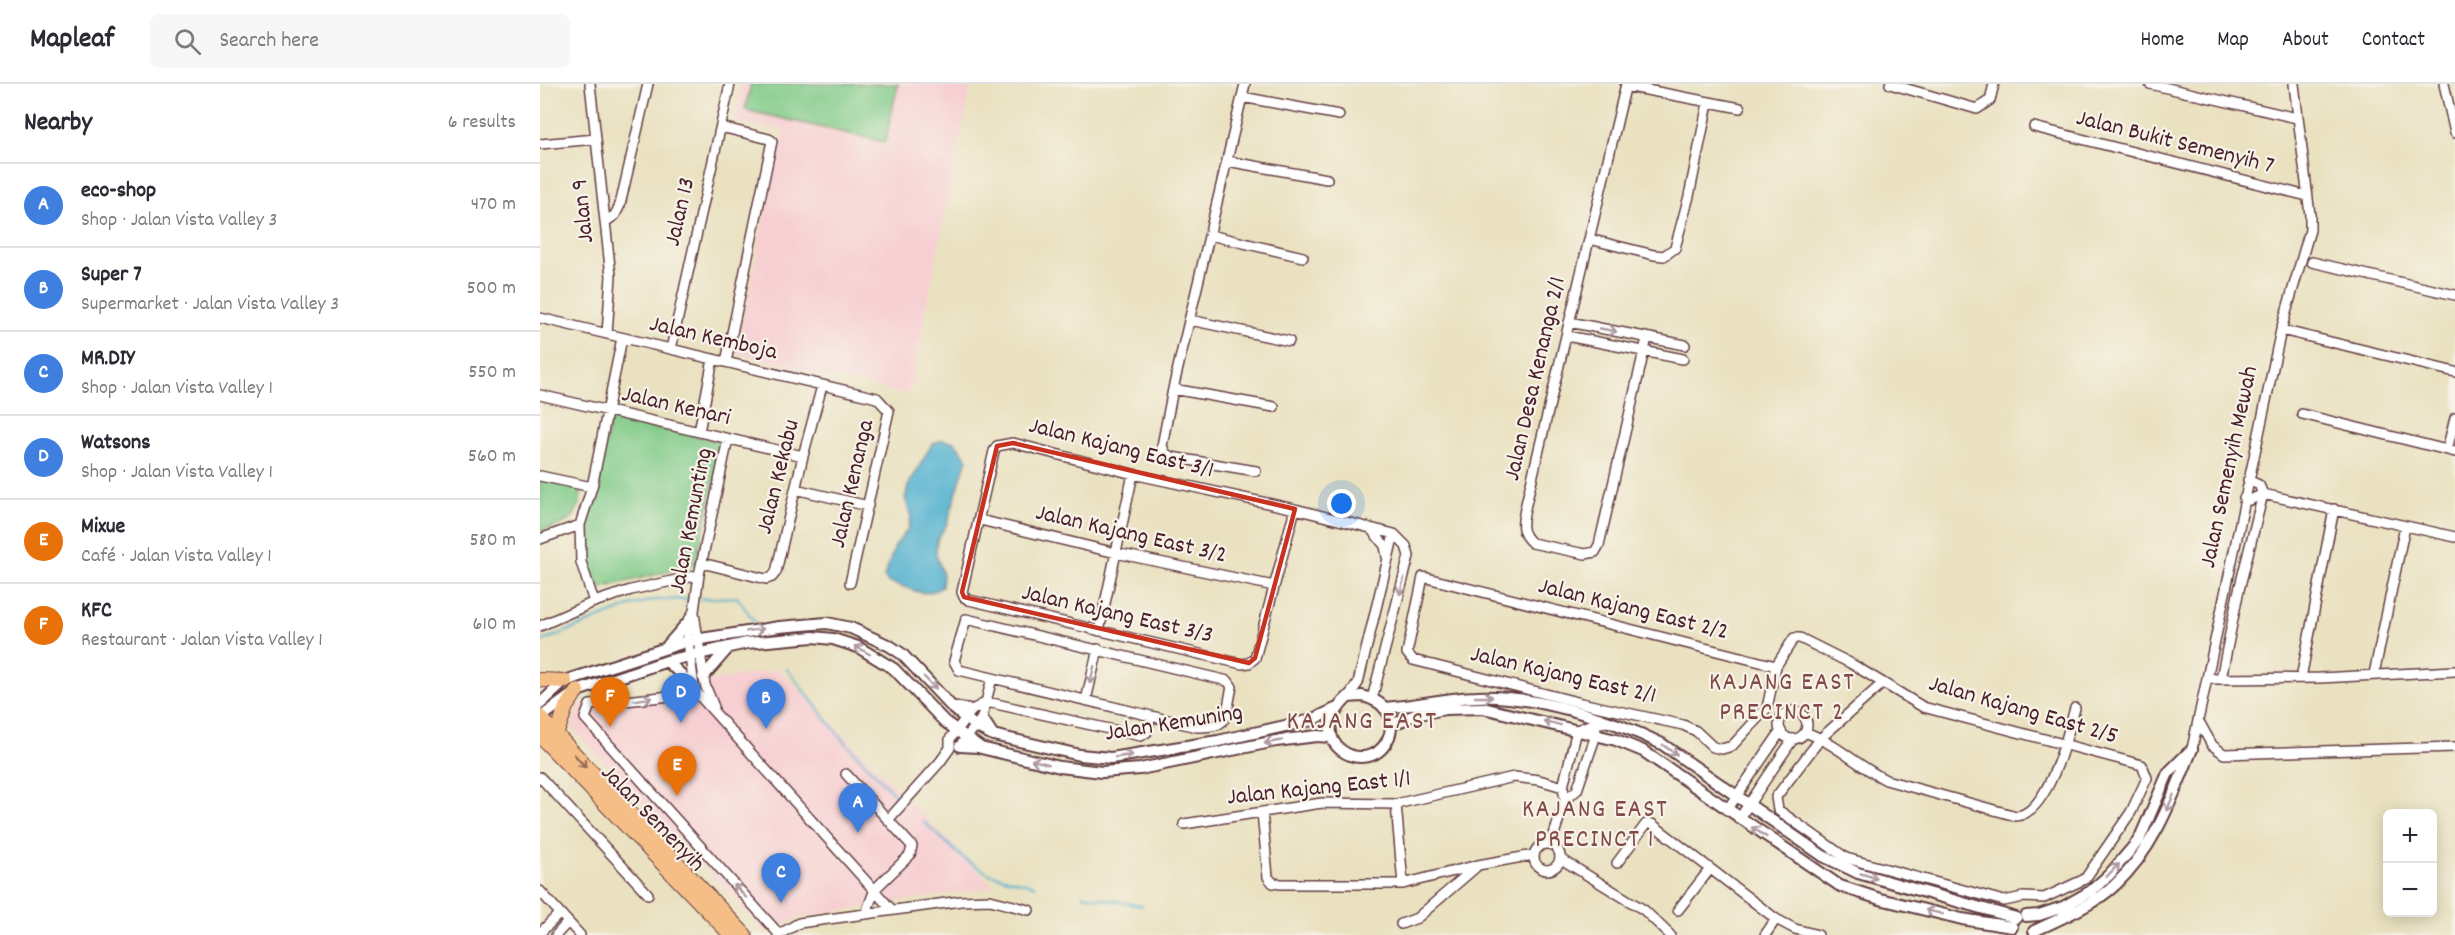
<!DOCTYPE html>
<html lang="en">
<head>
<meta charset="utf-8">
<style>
  :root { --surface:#fff; --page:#f7f7f7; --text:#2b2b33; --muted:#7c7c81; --line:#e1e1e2; --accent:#c8321e }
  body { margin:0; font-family:Dekko,sans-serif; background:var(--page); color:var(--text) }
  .controls { position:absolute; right:18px; bottom:18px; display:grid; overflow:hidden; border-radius:9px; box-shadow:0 3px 15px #0003 }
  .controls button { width:54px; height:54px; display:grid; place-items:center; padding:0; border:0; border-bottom:2px solid var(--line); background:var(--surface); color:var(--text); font:30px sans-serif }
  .you { position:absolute; left:802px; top:420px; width:21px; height:21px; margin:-15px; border:4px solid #fff; border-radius:50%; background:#1a73e8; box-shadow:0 0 0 9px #1a73e833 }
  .badge { display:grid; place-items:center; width:39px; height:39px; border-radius:50%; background:var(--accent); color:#fff; font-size:20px; font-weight:700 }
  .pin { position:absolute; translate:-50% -50px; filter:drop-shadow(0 2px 3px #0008) }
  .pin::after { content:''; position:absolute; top:32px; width:21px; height:18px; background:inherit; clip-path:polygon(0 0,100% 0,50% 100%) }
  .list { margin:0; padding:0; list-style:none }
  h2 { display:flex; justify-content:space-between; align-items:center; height:78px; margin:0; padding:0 24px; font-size:26px }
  h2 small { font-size:20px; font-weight:400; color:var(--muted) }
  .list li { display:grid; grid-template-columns:39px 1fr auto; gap:18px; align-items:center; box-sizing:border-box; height:84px; padding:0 24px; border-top:2px solid var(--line) }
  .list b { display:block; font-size:22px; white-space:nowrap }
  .list p { margin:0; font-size:20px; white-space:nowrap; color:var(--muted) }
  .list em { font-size:20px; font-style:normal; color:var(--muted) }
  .icon { flex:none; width:33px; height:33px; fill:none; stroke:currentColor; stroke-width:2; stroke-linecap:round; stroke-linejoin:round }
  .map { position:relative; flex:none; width:1915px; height:851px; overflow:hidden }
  header { display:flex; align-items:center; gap:36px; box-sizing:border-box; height:84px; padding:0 30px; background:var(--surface); border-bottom:2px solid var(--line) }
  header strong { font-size:28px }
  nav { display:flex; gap:33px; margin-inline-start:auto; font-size:21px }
  .search { width:420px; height:54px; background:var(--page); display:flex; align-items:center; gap:15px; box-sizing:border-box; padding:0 21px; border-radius:9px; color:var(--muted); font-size:22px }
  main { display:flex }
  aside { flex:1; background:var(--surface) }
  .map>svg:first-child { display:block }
  .built { fill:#f7cfd2 }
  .green { fill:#7fca87; stroke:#647459; stroke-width:1.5 }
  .water { fill:#50b0cf; stroke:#4d687d; stroke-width:1.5 }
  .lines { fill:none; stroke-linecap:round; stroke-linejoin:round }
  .stream { stroke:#50b0cf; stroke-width:2 }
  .minor-casing { stroke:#623c41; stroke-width:12 }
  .tertiary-casing { stroke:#623c41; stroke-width:14 }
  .primary-casing { stroke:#623c41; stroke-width:16 }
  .minor { stroke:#fff; stroke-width:9 }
  .tertiary { stroke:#fff; stroke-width:10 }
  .primary { stroke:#f6be87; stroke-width:14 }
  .oneway { stroke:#ae9aa0 }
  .oneway2 { stroke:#976754 }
  .marked { fill:none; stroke:#c8321e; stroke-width:4.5; stroke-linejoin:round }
  .labels { text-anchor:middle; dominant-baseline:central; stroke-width:4.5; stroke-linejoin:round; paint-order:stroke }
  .street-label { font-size:24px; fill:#4a1f2b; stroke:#f7f3e8 }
  .neighbourhood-label { font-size:26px; letter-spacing:1.5px; fill:#824b49; stroke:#f7f3e8 }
  .quarter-label { font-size:27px; letter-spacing:1.5px; fill:#824b49; stroke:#f7f3e8 }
</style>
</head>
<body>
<header>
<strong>Mapleaf</strong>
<div class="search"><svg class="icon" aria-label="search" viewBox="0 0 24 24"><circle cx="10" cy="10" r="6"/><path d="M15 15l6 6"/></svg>Search here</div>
<nav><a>Home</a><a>Map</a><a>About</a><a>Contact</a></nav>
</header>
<main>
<aside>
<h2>Nearby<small>6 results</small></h2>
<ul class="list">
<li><span class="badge" style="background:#3f7fe0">A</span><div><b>eco-shop</b><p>Shop · Jalan Vista Valley 3</p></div><em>470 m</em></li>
<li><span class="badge" style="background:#3f7fe0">B</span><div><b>Super 7</b><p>Supermarket · Jalan Vista Valley 3</p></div><em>500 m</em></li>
<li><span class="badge" style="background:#3f7fe0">C</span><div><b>MR.DIY</b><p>Shop · Jalan Vista Valley 1</p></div><em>550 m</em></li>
<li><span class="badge" style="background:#3f7fe0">D</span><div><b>Watsons</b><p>Shop · Jalan Vista Valley 1</p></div><em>560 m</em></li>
<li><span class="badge" style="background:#e8710a">E</span><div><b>Mixue</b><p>Café · Jalan Vista Valley 1</p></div><em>580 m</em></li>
<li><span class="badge" style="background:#e8710a">F</span><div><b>KFC</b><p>Restaurant · Jalan Vista Valley 1</p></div><em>610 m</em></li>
</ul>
</aside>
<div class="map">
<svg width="1915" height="851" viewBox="0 0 1915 851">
  <rect width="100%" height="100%" fill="#f7f3e8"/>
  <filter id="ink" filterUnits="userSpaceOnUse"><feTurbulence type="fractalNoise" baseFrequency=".0167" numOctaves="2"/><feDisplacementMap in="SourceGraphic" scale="12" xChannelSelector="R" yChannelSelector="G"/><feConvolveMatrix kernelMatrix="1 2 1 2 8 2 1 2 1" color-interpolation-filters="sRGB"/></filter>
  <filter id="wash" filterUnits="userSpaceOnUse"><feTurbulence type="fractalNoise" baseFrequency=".008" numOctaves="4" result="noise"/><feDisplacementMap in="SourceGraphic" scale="24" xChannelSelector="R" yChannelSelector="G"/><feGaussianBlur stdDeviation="1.35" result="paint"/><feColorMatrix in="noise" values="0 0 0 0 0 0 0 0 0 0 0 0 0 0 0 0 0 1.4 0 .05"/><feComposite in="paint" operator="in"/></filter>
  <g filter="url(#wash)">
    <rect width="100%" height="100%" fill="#eae1c0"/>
    <path class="built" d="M201,0H431L369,311L196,269L243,45L194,38Z
      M239,585L454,803L261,833L226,848L31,643L40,619Z"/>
    <path class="green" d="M211,0H358L345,58L205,26Z
      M71,334L183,358L155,481L60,504L45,470L44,461Z
      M0,395L42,404C37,438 31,438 0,447Z"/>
    <path class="water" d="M402,356L415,358L427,375L407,440L397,456L396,470L403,491L402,503C380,517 370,501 349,499L344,493L355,462L368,445L371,433L365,414L368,402L392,360Z"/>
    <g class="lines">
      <path class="stream" d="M157,515L197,513L216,540
        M0,558L90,522L114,516L152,515
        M246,584L302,655L359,715
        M384,738L423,774L449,790L496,802
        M543,811L602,822"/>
    </g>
  </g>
  <g filter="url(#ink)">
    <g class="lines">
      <g class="minor-casing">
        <path id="minor" d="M50,0L71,192L67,250
          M705,0L633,305L622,362L625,369L631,373L716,387
          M1086,0L986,420C983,436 978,447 992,459L1045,470L1055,468L1059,461L1107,254
          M1350,0L1437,25L1450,16L1454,0
          M1610,0L1757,34
          M1904,0L1915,49
          M1086,2L1200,24
          M702,13L799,31
          M181,43L229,55L232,57L186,278
          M1494,43L1767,112
          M0,60L56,55
          M687,77L787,95
          M65,138L75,131L80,121L108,0
          M670,151L763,173
          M1049,155L1114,171L1124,172L1135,164L1149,112L1168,19
          M1772,178L1915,211
          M0,234L337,314L349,327L310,499
          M650,236L749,257
          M1029,238L1145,261
          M1741,246L1915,288
          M1027,252L1143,275
          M131,265L190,0
          M633,305L734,323
          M0,311L263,372
          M1762,330L1915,368
          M159,348L173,275
          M188,355L159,491L154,527L148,538V557L154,603L157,609L351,825
          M1907,366L1915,334
          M0,392L52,403
          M1708,396L1719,401L1723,410
          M255,405L328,422
          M1704,414L1710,416L1723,410L1915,453
          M755,425L715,574L709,579L702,580L429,516L424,513L422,508L454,367L457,362L473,359L593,390L755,425L854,450L866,462L869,472L832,615
          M440,436L576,469L734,502
          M831,445L845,462L847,473
          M0,455L40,441
          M162,479L226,495L232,493L236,488L263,372L282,302
          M54,518L41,478L40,441L52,403L82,254
          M154,529L165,601L174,623
          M426,535L688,597L692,603C685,632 691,644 657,643L419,586L414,577Z
          M0,542L54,518L91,506L159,491
          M559,547L593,390
          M1236,582L883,493L867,569L873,576L1041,619L1143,641L1156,647L1173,663L1182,665L1192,662L1227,624L1236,582L1254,554H1260L1310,579L1383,623L1602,681L1607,694L1591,728L1545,795L1504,814L1483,813L1464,817L1306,774L1238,726L1236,713L1281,654L1343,599
          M1834,590L1865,442
          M1668,593L1675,595L1780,594L1915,587
          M1761,594L1794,425
          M1681,595L1698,510L1723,410
          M157,609L50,621L45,634L239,850
          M808,613L818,599L854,450
          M546,616L558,565
          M1239 641a14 14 0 1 1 28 0a14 14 0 1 1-28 0Z
          M1658,636L1672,661L1684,670L1915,663
          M1265,648C1295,659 1318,682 1346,696L1476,732C1508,730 1528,650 1535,624
          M422,659L442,634L452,594
          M1652,665L1741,246L1770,146V131L1754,0
          M306,690L372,762L370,771L335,805L326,829
          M0,693L108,810
          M1025,716L1037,706L1056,651V646
          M856,720L863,800
          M1187,726L1241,647
          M722,728L728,793L733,799L741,800H863L938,781L994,771
          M1199,735L1253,655
          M348,736L400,678L410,664V655L432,626L447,618L601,652L607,648L611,632
          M644,740L782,719L856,720L974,693L999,696L1023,703
          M994 773a13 13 0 1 1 26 0a13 13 0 1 1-26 0Z
          M1011,760L1025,716L1023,703L1037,646L1052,640L1068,638
          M1021,775L1104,826L1130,851
          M1077,779L1106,740H1112L1236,835L1255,845L1278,851
          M0,807L40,851
          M1138,826L1170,785
          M861,840L877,834L936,783
          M0,849L20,829
          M16,851L28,838
          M238,851L259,839L421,817L450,816L489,826
          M1225,851L1236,835"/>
      </g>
      <g class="tertiary-casing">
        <path id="tertiary" d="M128,561L148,538
          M127,577L154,603
          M163,593L189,563
          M137,610L142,606V591
          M822,612C835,615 846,621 850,634C852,642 851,650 847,657C827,695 759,659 808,613Z
          M0,620L25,597L148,557L239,543L287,539L311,544L350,562L362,570L412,623L435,642L453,651L540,671L571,674L678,657L772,636L795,625
          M413,623L432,626
          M844,624C875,622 905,614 936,613C990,610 1073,635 1122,660L1283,772L1318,789L1476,834
          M0,634L37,607L127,577L207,559L273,553L293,555L318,563L354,585L404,637L441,664L520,683L562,688L600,685L736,657L777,652L791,653
          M442,634L453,651
          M851,641L875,631L905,625L943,624L1076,656L1103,667L1300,802L1340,815L1422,835L1472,843
          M420,662L438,663
          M1486,832L1499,831L1523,823L1551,807L1569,791L1599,756L1628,689L1648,669
          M1494,847C1518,836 1557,819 1575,801C1615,764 1632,714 1652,665"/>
      </g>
      <g class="primary-casing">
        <path id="primary" d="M0,596L25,597
          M0,633L205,851
          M16,651L26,623L37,607
          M0,652L191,851"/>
      </g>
      <use href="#minor" class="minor"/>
      <use href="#tertiary" class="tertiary"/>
      <use href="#primary" class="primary"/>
    </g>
    <defs><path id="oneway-shaft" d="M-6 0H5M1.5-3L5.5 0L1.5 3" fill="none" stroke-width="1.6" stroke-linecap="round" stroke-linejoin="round" transform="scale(1.5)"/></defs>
    <g class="oneway">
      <use href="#oneway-shaft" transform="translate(1068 246) rotate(11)"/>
      <use href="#oneway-shaft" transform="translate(862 502) rotate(105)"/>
      <use href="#oneway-shaft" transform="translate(215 546) rotate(-9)"/>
      <use href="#oneway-shaft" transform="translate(322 566) rotate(-152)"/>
      <use href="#oneway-shaft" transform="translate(552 591) rotate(104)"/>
      <use href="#oneway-shaft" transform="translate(390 599) rotate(46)"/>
      <use href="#oneway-shaft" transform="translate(944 613)"/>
      <use href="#oneway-shaft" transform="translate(103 615) rotate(-9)"/>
      <use href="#oneway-shaft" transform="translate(1012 639) rotate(-166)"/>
      <use href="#oneway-shaft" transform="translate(733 658) rotate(170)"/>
      <use href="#oneway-shaft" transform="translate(1130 666) rotate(35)"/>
      <use href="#oneway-shaft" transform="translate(584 672) rotate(-8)"/>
      <use href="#oneway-shaft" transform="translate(500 678) rotate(-166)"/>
      <use href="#oneway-shaft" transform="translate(1630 719) rotate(113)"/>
      <use href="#oneway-shaft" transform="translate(1219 748) rotate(-146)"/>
      <use href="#oneway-shaft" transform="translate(1573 786) rotate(-46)"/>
      <use href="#oneway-shaft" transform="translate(1329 792) rotate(17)"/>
      <use href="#oneway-shaft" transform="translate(200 807) rotate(-133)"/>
      <use href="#oneway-shaft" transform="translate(1394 828) rotate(-166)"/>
    </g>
    <use class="oneway2" href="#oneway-shaft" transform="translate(40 677) rotate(48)"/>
  </g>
  <path class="marked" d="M473,359L755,425L715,574L709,579L424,513L422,508L457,362Z"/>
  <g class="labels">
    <g class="street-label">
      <text transform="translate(1635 59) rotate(14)">Jalan Bukit Semenyih 7</text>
      <text transform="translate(44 127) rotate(-96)">Jalan 9</text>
      <text transform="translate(141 128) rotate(-77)">Jalan 13</text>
      <text transform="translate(173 255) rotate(13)">Jalan Kemboja</text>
      <text transform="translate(996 295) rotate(-77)">Jalan Desa Kenanga 2/1</text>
      <text transform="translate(136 323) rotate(13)">Jalan Kenari</text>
      <text transform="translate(581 365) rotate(14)">Jalan Kajang East 3/1</text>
      <text transform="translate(1690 383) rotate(-78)">Jalan Semenyih Mewah</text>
      <text transform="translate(239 393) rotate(-76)">Jalan Kekabu</text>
      <text transform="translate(313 400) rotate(-77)">Jalan Kenanga</text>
      <text transform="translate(152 437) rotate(-79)">Jalan Kemunting</text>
      <text transform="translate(591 451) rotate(13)">Jalan Kajang East 3/2</text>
      <text transform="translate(1093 526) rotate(14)">Jalan Kajang East 2/2</text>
      <text transform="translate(577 531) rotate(13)">Jalan Kajang East 3/3</text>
      <text transform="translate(1023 592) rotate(13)">Jalan Kajang East 2/1</text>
      <text transform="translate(1483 627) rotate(16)">Jalan Kajang East 2/5</text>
      <text transform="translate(634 640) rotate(-9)">Jalan Kemuning</text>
      <text transform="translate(779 705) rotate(-6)">Jalan Kajang East 1/1</text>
      <text transform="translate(112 735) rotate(46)">Jalan Semenyih</text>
    </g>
    <g class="neighbourhood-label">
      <text x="1242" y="599">KAJANG EAST<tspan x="1242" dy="30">PRECINCT 2</tspan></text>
      <text x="1055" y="726">KAJANG EAST<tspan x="1055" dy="30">PRECINCT 1</tspan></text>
    </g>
    <g class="quarter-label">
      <text x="822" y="638">KAJANG EAST</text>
    </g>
  </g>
</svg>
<div class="controls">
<button>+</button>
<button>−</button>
</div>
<div class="you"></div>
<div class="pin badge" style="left:318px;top:749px;background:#3f7fe0">A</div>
<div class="pin badge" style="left:226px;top:645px;background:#3f7fe0">B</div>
<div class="pin badge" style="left:241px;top:819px;background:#3f7fe0">C</div>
<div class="pin badge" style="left:141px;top:639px;background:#3f7fe0">D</div>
<div class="pin badge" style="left:137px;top:712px;background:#e8710a">E</div>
<div class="pin badge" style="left:70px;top:643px;background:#e8710a">F</div>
</div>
</main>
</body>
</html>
